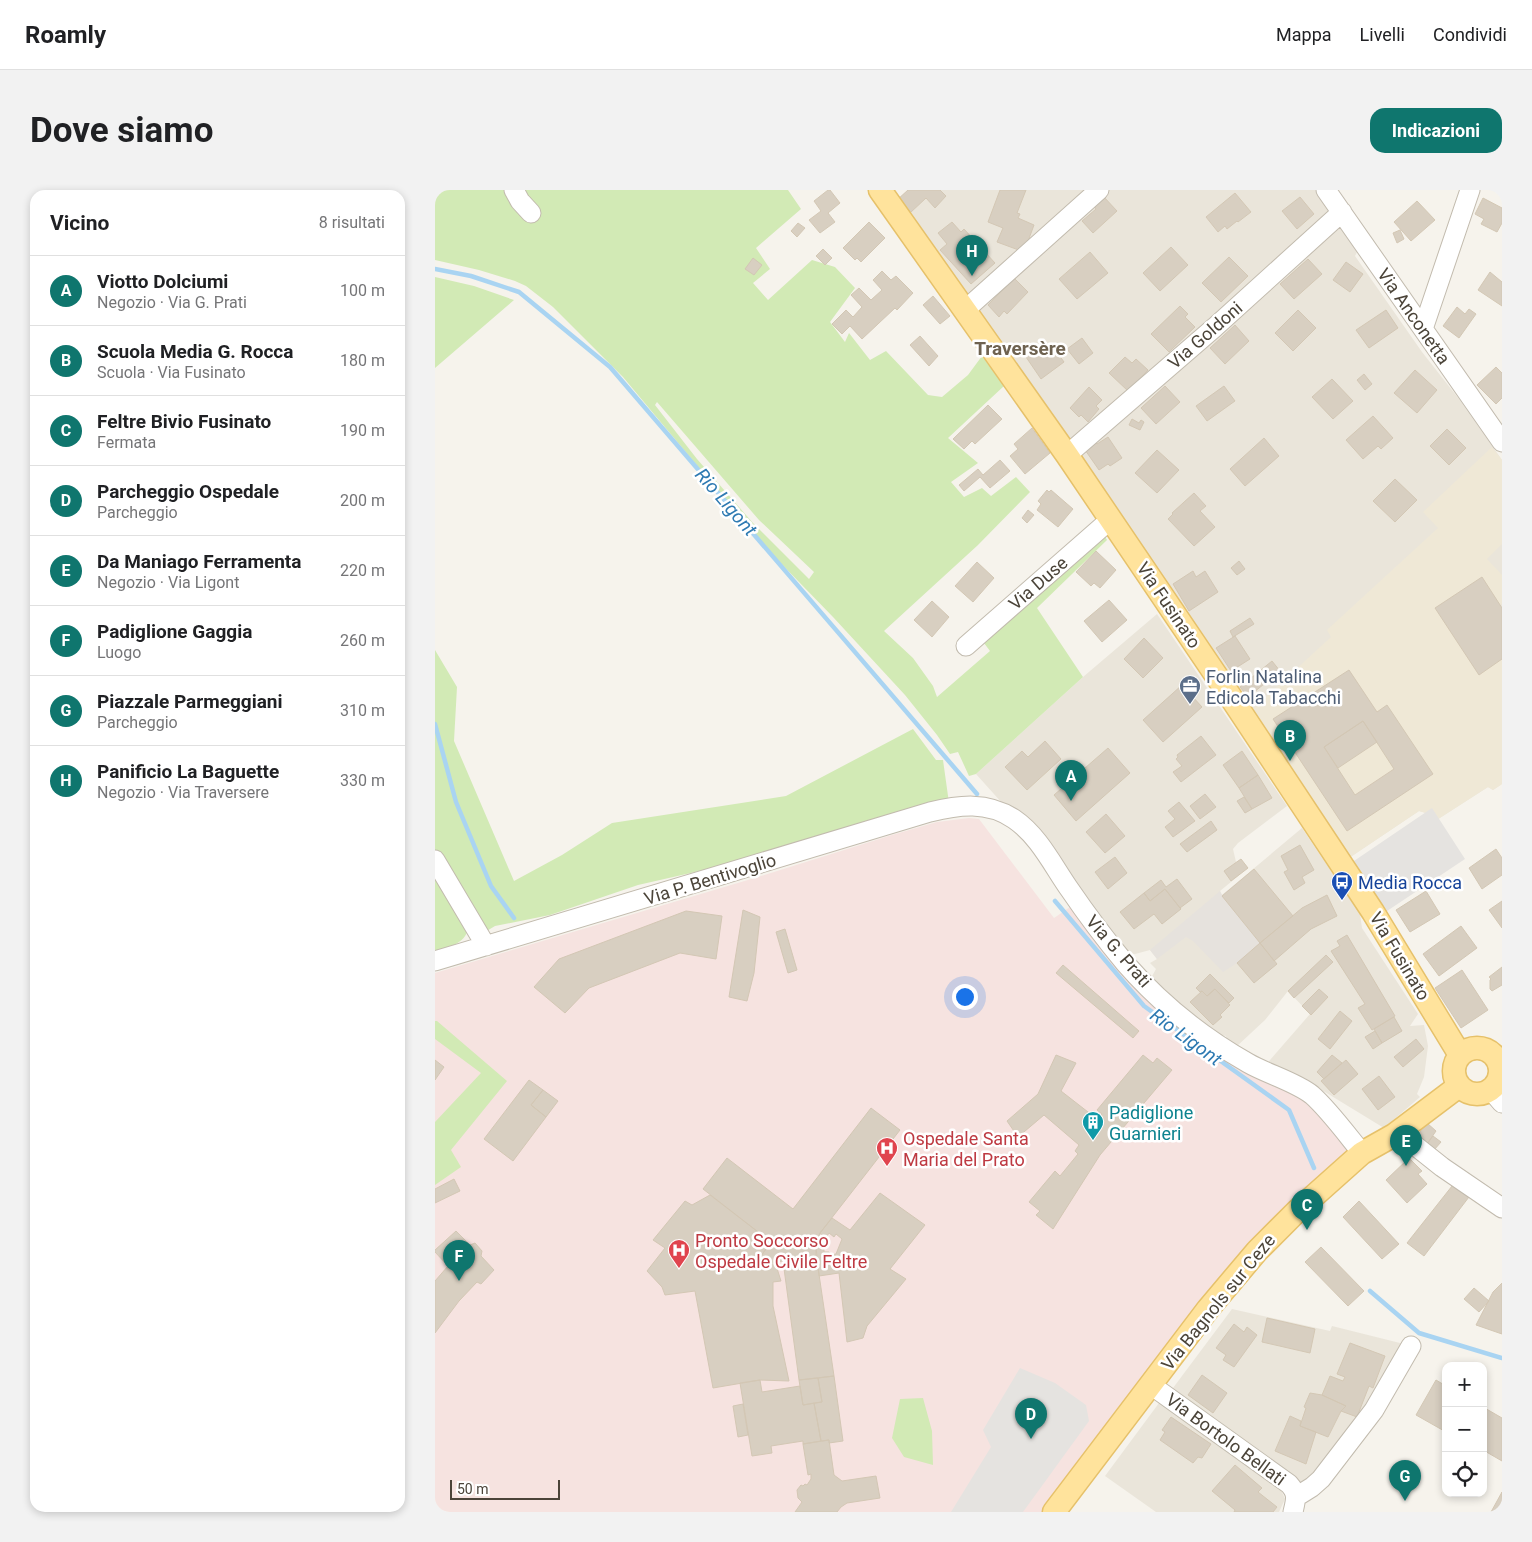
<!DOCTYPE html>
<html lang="it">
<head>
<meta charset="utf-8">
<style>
  :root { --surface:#fff; --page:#f2f2f2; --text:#202124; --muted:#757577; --line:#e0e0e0; --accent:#0f766e }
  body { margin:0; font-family:Roboto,sans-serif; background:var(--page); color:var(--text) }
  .controls { position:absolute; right:15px; bottom:15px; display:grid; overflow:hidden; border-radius:10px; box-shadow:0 2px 8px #0003 }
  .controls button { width:45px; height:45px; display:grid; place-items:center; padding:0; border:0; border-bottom:1px solid var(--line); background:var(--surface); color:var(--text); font:25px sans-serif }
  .scale { position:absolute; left:15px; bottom:12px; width:110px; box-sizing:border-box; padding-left:5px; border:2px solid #4b4439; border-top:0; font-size:14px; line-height:18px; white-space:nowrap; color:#4b4439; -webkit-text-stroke:4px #fff; paint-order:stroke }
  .you { position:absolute; left:529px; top:806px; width:18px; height:18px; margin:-12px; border:4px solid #fff; border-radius:50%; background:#1a73e8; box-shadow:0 0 0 8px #1a73e833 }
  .badge { display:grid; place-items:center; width:32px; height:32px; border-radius:50%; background:var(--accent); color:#fff; font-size:16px; font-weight:700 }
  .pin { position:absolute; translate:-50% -41px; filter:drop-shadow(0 1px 2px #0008) }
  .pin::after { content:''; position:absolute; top:26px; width:18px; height:15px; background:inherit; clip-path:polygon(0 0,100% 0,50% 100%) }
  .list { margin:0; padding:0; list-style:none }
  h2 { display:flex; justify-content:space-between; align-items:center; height:65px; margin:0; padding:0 20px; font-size:21px }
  h2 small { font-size:16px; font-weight:400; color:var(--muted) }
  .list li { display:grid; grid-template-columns:32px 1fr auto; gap:15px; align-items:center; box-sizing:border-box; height:70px; padding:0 20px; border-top:1px solid var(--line) }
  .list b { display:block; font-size:19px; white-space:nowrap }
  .list p { margin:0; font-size:16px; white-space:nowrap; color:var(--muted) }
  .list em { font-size:16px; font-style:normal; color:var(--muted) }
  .icon { flex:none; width:28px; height:28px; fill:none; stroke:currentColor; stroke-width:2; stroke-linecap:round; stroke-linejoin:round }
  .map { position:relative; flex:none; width:1067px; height:1322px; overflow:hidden; border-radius:15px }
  header { display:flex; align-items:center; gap:30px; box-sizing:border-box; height:70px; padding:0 25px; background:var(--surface); border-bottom:1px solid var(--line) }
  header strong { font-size:24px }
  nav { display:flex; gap:28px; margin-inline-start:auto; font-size:18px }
  .intro { display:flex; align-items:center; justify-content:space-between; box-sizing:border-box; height:120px; padding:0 30px }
  h1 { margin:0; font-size:35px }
  .button { padding:12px 22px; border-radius:15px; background:var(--accent); color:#fff; font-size:18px; font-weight:700 }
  main { display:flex; gap:30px; padding:0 30px }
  aside { flex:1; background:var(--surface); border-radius:15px; box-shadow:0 2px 8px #0003 }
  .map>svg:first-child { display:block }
  .residential { fill:#eae5da }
  .industrial { fill:#e6e2dd }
  .education { fill:#efe8d6 }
  .medical { fill:#f6e3e0 }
  .green { fill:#d2eab5; fill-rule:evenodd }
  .parking { fill:#e5e3e0 }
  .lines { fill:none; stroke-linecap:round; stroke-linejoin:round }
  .stream { stroke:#a9d4f2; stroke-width:4.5 }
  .building { fill:#d8cfc1; stroke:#d3c7b4; fill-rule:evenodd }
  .minor-casing { stroke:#c2bbae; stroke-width:21 }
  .major-casing { stroke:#e6c16a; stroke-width:25 }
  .minor { stroke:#fff; stroke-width:19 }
  .major { stroke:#ffe39c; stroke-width:22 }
  .labels { text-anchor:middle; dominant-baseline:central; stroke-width:5; stroke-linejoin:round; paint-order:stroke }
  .street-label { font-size:18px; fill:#4b4439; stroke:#fff }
  .service-label { font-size:18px; fill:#4e5e75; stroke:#fff; text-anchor:start }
  .transit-label { font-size:18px; fill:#164399; stroke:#fff; text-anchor:start }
  .culture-label { font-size:18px; fill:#0d838f; stroke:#fff; text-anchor:start }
  .health-label { font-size:18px; fill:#be3a42; stroke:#fff; text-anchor:start }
  .neighbourhood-label { font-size:19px; font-weight:bold; fill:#6e6250; stroke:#fff }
  .water-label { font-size:19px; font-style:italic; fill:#2e7ab2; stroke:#fff }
</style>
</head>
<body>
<header>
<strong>Roamly</strong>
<nav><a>Mappa</a><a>Livelli</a><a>Condividi</a></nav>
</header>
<div class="intro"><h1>Dove siamo</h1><a class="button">Indicazioni</a></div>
<main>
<aside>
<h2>Vicino<small>8 risultati</small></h2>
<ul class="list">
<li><span class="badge">A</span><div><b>Viotto Dolciumi</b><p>Negozio · Via G. Prati</p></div><em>100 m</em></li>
<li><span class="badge">B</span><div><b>Scuola Media G. Rocca</b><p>Scuola · Via Fusinato</p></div><em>180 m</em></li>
<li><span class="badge">C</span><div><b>Feltre Bivio Fusinato</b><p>Fermata</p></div><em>190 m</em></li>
<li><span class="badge">D</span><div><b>Parcheggio Ospedale</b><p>Parcheggio</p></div><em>200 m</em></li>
<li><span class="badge">E</span><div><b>Da Maniago Ferramenta</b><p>Negozio · Via Ligont</p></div><em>220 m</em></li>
<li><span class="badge">F</span><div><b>Padiglione Gaggia</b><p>Luogo</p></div><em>260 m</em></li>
<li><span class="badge">G</span><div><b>Piazzale Parmeggiani</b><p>Parcheggio</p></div><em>310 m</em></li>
<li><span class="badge">H</span><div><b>Panificio La Baguette</b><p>Negozio · Via Traversere</p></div><em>330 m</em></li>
</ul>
</aside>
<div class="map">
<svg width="1067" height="1322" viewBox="0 0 1067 1322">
  <rect width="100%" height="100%" fill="#f6f3ec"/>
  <path class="residential" d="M473,0H659L529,113L462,10Z
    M669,0H880L900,23L638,255L538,124Z
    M906,35L923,60L920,66L987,162L1024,209L1067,270V594L1058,600L1053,597L997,633L991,623L984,621L914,668L637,268Z
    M722,424L852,616L803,653L798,659L801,672L806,669L813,678L785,701L787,705L867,638L925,724L927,738L983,824L975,836L989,835L993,856L989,887L982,904L985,907L949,938L890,902L871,892L829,877L875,824L853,801L830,830L801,857L792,851L791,846L780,844L721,792L715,790L721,779L715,773L722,769L715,760L700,764L688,763L576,623L541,584L648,487Z
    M797,1119L895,1141L897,1136L969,1154L945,1194L875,1289L862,1293L739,1202L738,1198Z
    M724,1213L733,1218L790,1257L846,1300L850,1309L844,1322H721L670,1286Z"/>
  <path class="industrial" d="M819,679L858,726L802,773L788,782L758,751L751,747L722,769L715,760L785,701L787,705Z"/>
  <path class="education" d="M1057,257L1067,270V354L1052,369L1067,385V414L1065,415L1067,418V594L1058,600L1053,597L997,633L991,623L984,621L914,668L808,528L896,447L892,440L1003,338L988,322Z"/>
  <path class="medical" d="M534,628L544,629L619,728L635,717L682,778L882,920L907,949L912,961L911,968L869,1010L619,1322H0V783L323,687L457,645L502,632Z"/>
  <path class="green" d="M0,0H353L366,19L321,58L335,79L318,93L333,110L377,70L400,77L420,98L395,132L410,152L414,143L435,170L451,161L493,205L507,207L533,185L547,166L569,196L513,248L543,273L516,292L529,307L547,298L556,306L581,287L595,302L543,355L449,441L478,468L498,496L502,507L555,461L546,449L669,345L672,350L602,418L648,487L541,584L534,586L523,562L515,564L502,545L470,505L398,427L331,358L188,187L118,117L91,96L80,91L44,80L0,70ZM222,212L324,330L379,382L374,389L318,333L262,269L220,215Z
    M0,87L39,96L79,110L0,178Z
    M0,460L22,497L19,551L79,691L127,665L177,633L351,606L478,539L501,570H508L514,613L326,667L203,695L115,725L60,736L45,745L33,739C30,754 13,757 0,762Z
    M0,831H2L72,891L16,960L26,977L0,995V932L46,883L0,849Z
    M488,1208L497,1241L498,1275L469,1267L457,1248L465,1209Z"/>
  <path class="parking" d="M997,618L1030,669L949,723L916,673Z
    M585,1178L620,1193L651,1215L654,1231L588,1322H516L556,1257L548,1240Z"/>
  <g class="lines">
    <path class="stream" d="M0,79L36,86L84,102L175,177L542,604
      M0,534L21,612L56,696L79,728
      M620,711L709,816L854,920L879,978
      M935,1101L984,1143L1067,1168"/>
  </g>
  <path class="building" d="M393,0H395L405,13L393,23L400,32L385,43L374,30L386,21L379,11Z
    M473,0H505L511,6L500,18L491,8L475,23L462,10Z
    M565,0H591L582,23L585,24L583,28L599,35L589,62L562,52L568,38L553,32Z
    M800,3L816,22L803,32L802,31L792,39L790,36L783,42L771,27Z
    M668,6L682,21L658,43L647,31L661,19L658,15Z
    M865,7L879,24L862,39L847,21Z
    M1048,8L1067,18V33L1062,42L1046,34L1049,29L1040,24Z
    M982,11L1000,30L976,51L959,32Z
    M434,32L450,48L426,72L422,68L420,70L408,58Z
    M517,32L526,42L529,39L560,73L536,94L505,60L512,54L503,43Z
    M363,33L370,38L362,47L356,41Z
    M965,40L969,49L962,53L958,43Z
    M736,57L753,75L725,101L708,83Z
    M388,59L397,68L390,75L381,66Z
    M655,62L673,83L642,109L624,89Z
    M794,67L813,86L786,112L767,93Z
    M318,68L327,75L319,85L310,79Z
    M873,69L887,84L859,109L845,94Z
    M911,72L928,84L915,102L898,90Z
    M447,81L456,90L461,86L478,103L462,120L460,118L427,149L415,136L407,144L397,134L411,120L418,127L427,117L416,105L424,98L436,110L447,100L438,90Z
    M1055,82L1067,92V116L1043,100Z
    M579,88L593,102L572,124L569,121L564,127L553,115Z
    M498,106L515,126L505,134L488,115Z
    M745,116L753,124L750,127L760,137L734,162L716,144Z
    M1022,117L1030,124L1034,119L1041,124L1024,148L1008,136Z
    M863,120L881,138L858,161L840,143Z
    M951,120L963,138L934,158L921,140Z
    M800,135L814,151L790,174L775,158Z
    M485,146L503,166L494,176L475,155Z
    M647,148L658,163L644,174L632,159Z
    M617,155L629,172L606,189L591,167L601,161L604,165Z
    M690,167L697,173L701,169L713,180L693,201L674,183Z
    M1061,177L1067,183V208L1061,214L1042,195Z
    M980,180L1002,200L982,223L959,203Z
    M929,184L937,194L930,200L922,190Z
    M897,189L918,211L898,229L877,207Z
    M730,196L745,212L721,234L706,218Z
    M789,196L800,211L772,231L761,216Z
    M654,197L667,210L661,216L664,219L653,232L646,225L644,227L635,218Z
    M553,215L567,229L540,254L537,251L529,259L518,249Z
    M938,226L958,248L946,259L943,256L928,269L911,250Z
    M697,229L704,233L706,230L709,232L705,240L694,235Z
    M597,238L615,263L590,284L575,266L583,259L579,254Z
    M1012,239L1031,258L1014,275L995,256Z
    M673,247L687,268L675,276L673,274L664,280L648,257L659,249L662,254Z
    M829,248L844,266L810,296L795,279Z
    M722,260L744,280L722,303L700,283Z
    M565,270L575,281L555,298L545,287L529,301L524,295L543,279L548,285Z
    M960,289L982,310L960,332L938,311Z
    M612,300L614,302L616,300L638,319L623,337L602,320L606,314L603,311Z
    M759,303L771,316L765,321L780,337L759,356L733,329L738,324L737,323Z
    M593,320L599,325L592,333L587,328Z
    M661,361L681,380L665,398L659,393L656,396L641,382Z
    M804,371L810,379L802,385L796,378Z
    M542,372L559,388L538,412L520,396Z
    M758,381L761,387L770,381L783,402L754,421L738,394Z
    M1047,387L1067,418V469L1044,485L1000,418Z
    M674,410L692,430L667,452L649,431Z
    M497,411L514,427L497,447L479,430Z
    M815,428L819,434L798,447L795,441Z
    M800,446L815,469L796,481L781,458Z
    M709,448L728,468L708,488L689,469Z
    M837,471L845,481L813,507L805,497Z
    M914,480L942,522L952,515L998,584L912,641L838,529ZM928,531L959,579L920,605L889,557Z
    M747,495L767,517L728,552L708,530Z
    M928,531L942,552L903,578L889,557Z
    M766,546L781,565L746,592L738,582L747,576L741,569L743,567L742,565Z
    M610,551L626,569L592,600L570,577L587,561L593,567Z
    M673,558L695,583L641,631L619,605Z
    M807,561L823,585L804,598L788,575Z
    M823,585L837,608L817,619L804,598Z
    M770,604L781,617L765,629L755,616Z
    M809,607L817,619L810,623L802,611Z
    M744,612L760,631L738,647L730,637L740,629L733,621Z
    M671,624L690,646L670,663L651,642Z
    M776,631L782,640L752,662L745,654Z
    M865,655L879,680L867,687L870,693L859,700L849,682L853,680L846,666Z
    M1061,659L1067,668V685L1047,699L1034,678Z
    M680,667L692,683L673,699L660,682Z
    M806,669L813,678L796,691L789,681Z
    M819,679L858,726L825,753L787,706Z
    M742,689L757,709L745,718L730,699L715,711L709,703L726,690L731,697Z
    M730,699L746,719L727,734L719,724L699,739L685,722L709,703L715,711Z
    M991,701L1005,724L975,742L961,720Z
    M892,705L902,726L876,739L839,771L825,753L867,718Z
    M1067,711V738L1054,720Z
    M308,720L325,727L319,783L312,811L294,807Z
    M251,721L287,726L281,769L245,763L154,798L130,823L99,797L124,769Z
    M1026,736L1042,758L1004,786L988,764Z
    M350,739L362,780L353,783L341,742Z
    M912,745L960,826L937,840L923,818L930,814L896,761L905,756L902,751Z
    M825,753L842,774L819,793L802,773Z
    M891,765L898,772L859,808L853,801Z
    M628,775L704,841L698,848L621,783Z
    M1067,777V795L1057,801L1055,799V790L1056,789L1054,787Z
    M1027,780L1053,820L1026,838L1000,798Z
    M775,784L799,808L794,813L780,799L772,806L767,801L765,802L761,798Z
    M780,799L795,815L785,825L787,827L778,835L755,812L767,801L772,806Z
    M884,799L893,807L876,825L867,816Z
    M905,821L917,831L895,859L883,849Z
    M959,827L967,841L947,853L939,839Z
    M940,841L947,853L938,859L930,847Z
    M981,849L989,859L968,877L959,867Z
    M621,865L641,873L626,901L662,929L667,924L662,920L708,865L718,873L722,868L737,880L665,965L618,1039L601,1025L605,1021L594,1012L620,981L625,986L643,964L640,961L644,955L609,925L583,947L572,931L603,904Z
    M897,865L907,873L889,889L882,882Z
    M0,870L9,877L0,890Z
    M911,870L923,884L899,905L886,891Z
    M944,886L960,907L943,920L927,899Z
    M94,890L108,900L96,915L111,927L78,971L49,949Z
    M108,900L123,911L111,927L96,915Z
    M436,918L465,940L385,1043L381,1053V1064L399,1186L364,1190L348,1071L331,1073L326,1066L336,1052L268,999L292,968L358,1019Z
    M992,933L1001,941L992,954L981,947Z
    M998,946L1006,952L999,960L992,954Z
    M974,968L987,981L983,984L992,994L972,1013L951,990Z
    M19,989L25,1001L0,1013V999Z
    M1021,991L1037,1003L989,1066L972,1053Z
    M445,1003L490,1035L455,1079L471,1089L432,1136L428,1148L412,1152L404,1083L384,1086L381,1057L385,1043L397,1028L415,1040Z
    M275,1005L336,1052L326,1066L331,1073L340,1072L346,1091L338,1092V1116L354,1191L325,1190L278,1198L260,1101L230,1105L227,1097L212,1081L230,1058L218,1050L250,1011L257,1015Z
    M924,1011L964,1054L947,1069L908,1027Z
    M21,1041L35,1055L40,1053L47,1061L46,1066L59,1080L46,1094L42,1092L24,1111L0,1143V1091L13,1076L0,1062V1060Z
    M385,1043L390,1049L394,1043L399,1047L401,1044L407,1049L401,1064L395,1065L394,1062H389V1056L381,1057Z
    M886,1057L929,1101L913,1116L870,1072Z
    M1067,1093V1144L1041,1135L1058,1102Z
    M1039,1098L1054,1111L1044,1122L1029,1109Z
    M832,1128L880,1139L875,1163L827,1152Z
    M799,1134L809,1142L812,1137L822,1145L799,1177L788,1170L791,1165L781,1158Z
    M915,1153L950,1166L938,1198L934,1196L922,1227L906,1221L911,1216L887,1205L895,1186L908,1191L910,1187L902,1184Z
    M767,1185L792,1203L778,1223L753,1205Z
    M399,1186L408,1251L394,1253V1250L386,1251L379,1213L387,1212L383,1188Z
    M383,1188L387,1212L368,1215L364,1190Z
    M325,1190L327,1202L365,1196L368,1215L379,1213L386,1251L368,1254V1251L336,1256L337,1263L317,1266L305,1193Z
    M1001,1190L1011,1196V1242L981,1225Z
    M875,1203L887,1205L911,1216L906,1221L893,1247L865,1236L871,1218L869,1217Z
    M308,1214L313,1245L303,1247L298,1216Z
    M1048,1217L1067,1228V1271L1048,1260Z
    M855,1226L866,1231L865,1236L881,1242L871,1274L840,1261Z
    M736,1227L776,1254L767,1268L763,1267L758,1273L725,1250L730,1242L727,1240Z
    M394,1250L399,1285L407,1291L441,1286L445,1308L412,1313L406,1317L402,1322H360L367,1312L363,1308L362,1300L366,1295L368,1296L370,1294L372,1295L376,1289V1284L373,1285L368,1254Z
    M800,1275L827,1298L823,1302L842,1317L838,1322H799L800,1320L777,1301Z
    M1067,1302V1322H1056Z"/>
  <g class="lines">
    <g class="minor-casing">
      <path id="minor" d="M79,0L85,11L96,23
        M891,0L1067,252
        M530,120L664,0
        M988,139L1035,0
        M632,265L780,137L907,22
        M531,456L676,329
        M0,670L51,756
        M0,771L495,622C524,615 552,611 579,629C604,646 618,676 635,700C652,725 671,750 690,773C725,813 767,847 813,873C832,884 861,892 877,905C894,920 913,946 927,963
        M1056,900L1067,913
        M963,942L1007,977L1067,1018
        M716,1195L854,1294C863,1304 861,1309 858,1322
        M861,1307L877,1297L886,1289L939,1220L976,1156"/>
    </g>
    <g class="major-casing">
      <path id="major" d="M445,0L632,265L789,497L938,722L1025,865
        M1019 881a23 23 0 1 1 46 0a23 23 0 1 1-46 0Z
        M619,1322L773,1119L822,1061L862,1021L927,963L959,945L1024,896"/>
    </g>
    <use href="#minor" class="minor"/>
    <use href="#major" class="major"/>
  </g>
  <defs>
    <g id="office-pin" transform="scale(1.125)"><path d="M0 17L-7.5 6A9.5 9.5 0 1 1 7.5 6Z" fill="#5c6f8a" stroke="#fff"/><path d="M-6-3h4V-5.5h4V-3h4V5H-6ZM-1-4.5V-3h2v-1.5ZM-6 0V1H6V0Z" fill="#fff"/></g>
    <g id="bus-pin" transform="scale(1.125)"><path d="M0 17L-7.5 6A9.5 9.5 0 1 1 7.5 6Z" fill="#1a4fb4" stroke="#fff"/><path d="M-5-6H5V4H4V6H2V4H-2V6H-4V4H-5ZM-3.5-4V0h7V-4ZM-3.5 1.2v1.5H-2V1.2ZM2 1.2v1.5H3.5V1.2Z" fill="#fff"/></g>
    <g id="building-pin" transform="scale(1.125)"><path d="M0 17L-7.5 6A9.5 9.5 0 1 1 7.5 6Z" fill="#0f9aa8" stroke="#fff"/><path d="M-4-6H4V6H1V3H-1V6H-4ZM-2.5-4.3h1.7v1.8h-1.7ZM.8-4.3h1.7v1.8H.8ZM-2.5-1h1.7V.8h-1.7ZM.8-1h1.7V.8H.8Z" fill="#fff"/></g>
    <g id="hospital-pin" transform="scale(1.125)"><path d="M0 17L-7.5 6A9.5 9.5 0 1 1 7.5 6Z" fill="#e0444e" stroke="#fff"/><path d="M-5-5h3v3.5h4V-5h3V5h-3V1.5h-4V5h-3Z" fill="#fff"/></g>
  </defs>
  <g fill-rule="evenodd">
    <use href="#office-pin" x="755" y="496"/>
    <use href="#bus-pin" x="907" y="692"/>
    <use href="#building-pin" x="658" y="932"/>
    <use href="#hospital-pin" x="452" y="958"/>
    <use href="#hospital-pin" x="244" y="1060"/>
  </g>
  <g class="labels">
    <g class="street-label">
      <text transform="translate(979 126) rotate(55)">Via Anconetta</text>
      <text transform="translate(770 145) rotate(-41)">Via Goldoni</text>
      <text transform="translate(603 393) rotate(-41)">Via Duse</text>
      <text transform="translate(734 415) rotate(56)">Via Fusinato</text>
      <text transform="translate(275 689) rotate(-17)">Via P. Bentivoglio</text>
      <text transform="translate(684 761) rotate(49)">Via G. Prati</text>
      <text transform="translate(965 766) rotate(59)">Via Fusinato</text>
      <text transform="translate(783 1112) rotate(-51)">Via Bagnols sur Ceze</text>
      <text transform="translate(791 1249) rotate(36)">Via Bortolo Bellati</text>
    </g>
    <g class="service-label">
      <text x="771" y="486">Forlin Natalina<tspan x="771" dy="21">Edicola Tabacchi</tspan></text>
    </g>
    <g class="transit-label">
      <text x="923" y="692">Media Rocca</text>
    </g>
    <g class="culture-label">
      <text x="674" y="922">Padiglione<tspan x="674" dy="21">Guarnieri</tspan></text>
    </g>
    <g class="health-label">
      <text x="468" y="948">Ospedale Santa<tspan x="468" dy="21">Maria del Prato</tspan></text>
      <text x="260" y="1050">Pronto Soccorso<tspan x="260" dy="21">Ospedale Civile Feltre</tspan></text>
    </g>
    <g class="neighbourhood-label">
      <text x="585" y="158">Traversère</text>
    </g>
    <g class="water-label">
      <text transform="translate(291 312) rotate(49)">Rio Ligont</text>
      <text transform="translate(751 847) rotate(36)">Rio Ligont</text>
    </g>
  </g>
</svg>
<div class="controls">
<button>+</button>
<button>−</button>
<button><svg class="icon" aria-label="locate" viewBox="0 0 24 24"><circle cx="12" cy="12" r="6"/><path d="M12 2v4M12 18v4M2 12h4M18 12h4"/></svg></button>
</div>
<div class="scale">50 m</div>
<div class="you"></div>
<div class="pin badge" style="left:636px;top:611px">A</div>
<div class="pin badge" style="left:855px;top:571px">B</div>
<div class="pin badge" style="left:872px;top:1040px">C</div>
<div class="pin badge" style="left:596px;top:1249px">D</div>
<div class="pin badge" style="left:971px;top:976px">E</div>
<div class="pin badge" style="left:24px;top:1091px">F</div>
<div class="pin badge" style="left:970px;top:1311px">G</div>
<div class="pin badge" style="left:537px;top:86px">H</div>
</div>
</main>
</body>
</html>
